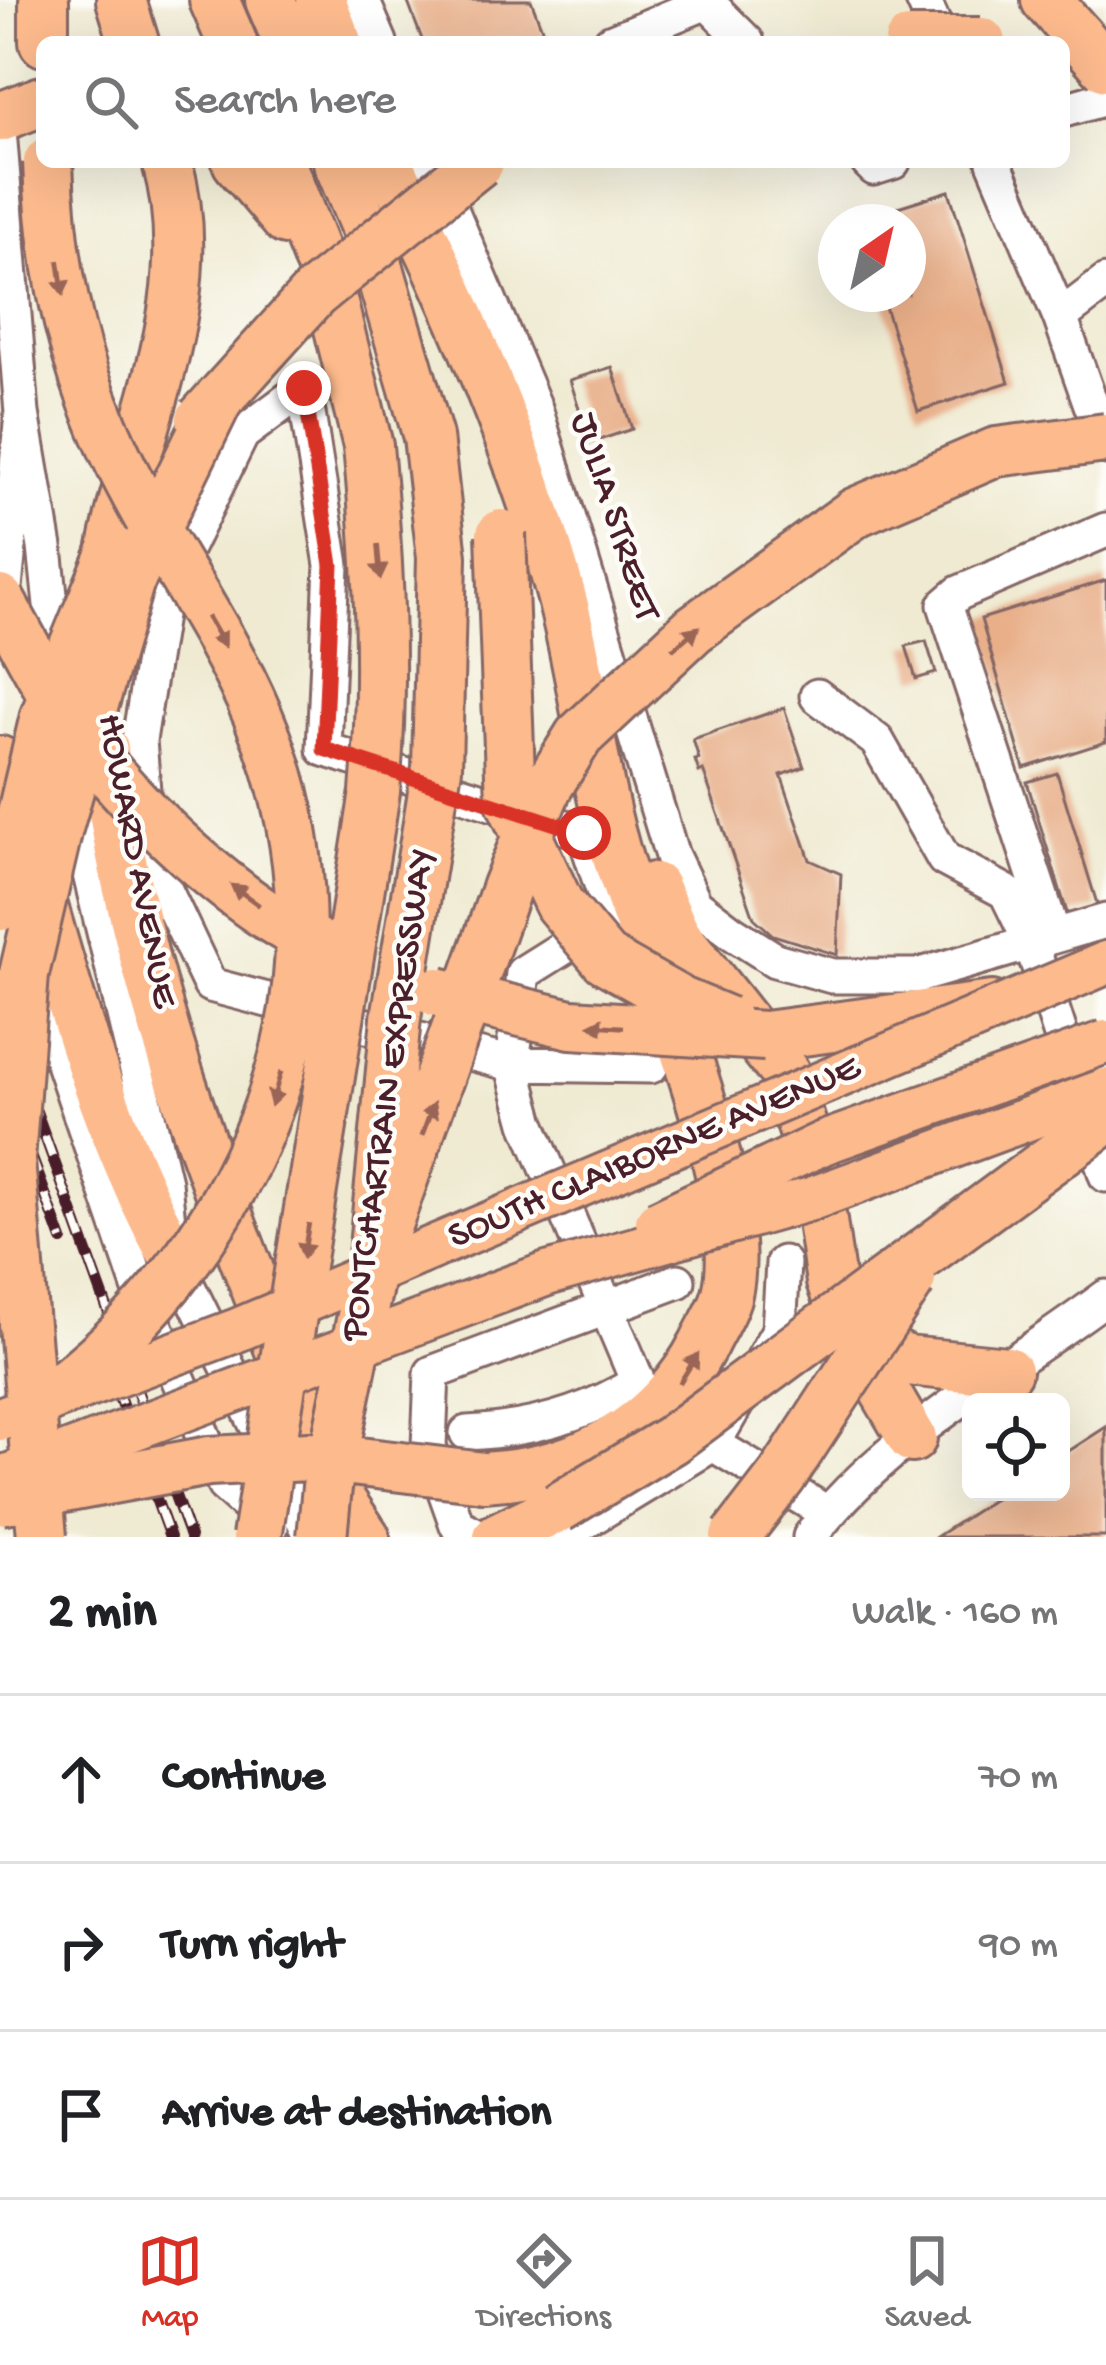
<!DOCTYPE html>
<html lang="en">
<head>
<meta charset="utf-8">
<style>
  :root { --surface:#fff; --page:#f2f2f2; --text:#202124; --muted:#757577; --line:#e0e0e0; --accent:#d93025 }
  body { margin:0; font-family:"Gochi Hand",sans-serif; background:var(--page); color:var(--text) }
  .controls { position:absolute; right:36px; bottom:36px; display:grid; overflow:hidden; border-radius:18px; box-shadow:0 12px 48px #0002 }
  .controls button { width:108px; height:108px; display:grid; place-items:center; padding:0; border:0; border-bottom:3px solid var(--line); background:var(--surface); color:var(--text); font:60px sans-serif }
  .compass { position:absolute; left:818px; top:204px; width:108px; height:108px; border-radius:50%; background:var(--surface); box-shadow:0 12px 48px #0002; rotate:34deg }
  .stop { position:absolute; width:36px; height:36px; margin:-27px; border:9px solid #d93025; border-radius:50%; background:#fff }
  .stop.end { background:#d93025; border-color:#fff; box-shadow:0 3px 12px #0008 }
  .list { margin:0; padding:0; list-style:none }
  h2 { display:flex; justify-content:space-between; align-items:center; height:156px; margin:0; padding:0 48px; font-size:51px }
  h2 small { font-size:39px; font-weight:400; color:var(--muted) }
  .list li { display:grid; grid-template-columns:78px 1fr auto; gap:36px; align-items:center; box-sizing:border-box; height:168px; padding:0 48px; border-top:3px solid var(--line) }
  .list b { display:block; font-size:45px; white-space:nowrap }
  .list em { font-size:39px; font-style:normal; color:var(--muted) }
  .icon { flex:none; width:66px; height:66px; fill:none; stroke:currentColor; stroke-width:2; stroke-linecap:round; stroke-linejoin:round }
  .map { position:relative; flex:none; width:1106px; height:1537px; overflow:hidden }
  .search { position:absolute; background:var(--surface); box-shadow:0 12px 48px #0002; left:36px; right:36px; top:36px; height:132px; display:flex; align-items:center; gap:30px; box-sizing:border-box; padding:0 42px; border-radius:18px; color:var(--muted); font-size:45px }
  .sheet { height:660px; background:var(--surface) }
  nav { display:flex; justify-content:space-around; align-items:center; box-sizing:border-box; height:168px; border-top:3px solid var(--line); background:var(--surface); font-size:33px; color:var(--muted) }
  nav a { display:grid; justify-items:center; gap:6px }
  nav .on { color:var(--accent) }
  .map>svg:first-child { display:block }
  .building { fill:#e8af89 }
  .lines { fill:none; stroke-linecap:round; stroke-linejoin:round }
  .minor-casing { stroke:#846665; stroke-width:39 }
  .highway-casing { stroke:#846665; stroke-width:54 }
  .minor { stroke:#fff; stroke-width:33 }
  .highway { stroke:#fcba8d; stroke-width:48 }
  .rail-casing { stroke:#4a1f2b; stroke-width:12 }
  .rail { stroke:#fdfcf7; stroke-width:8; stroke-dasharray:22; stroke-linecap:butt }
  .major-bridge-casing { stroke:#846665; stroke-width:48; stroke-linecap:butt }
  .highway-bridge-casing { stroke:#846665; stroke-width:54; stroke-linecap:butt }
  .major-bridge { stroke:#fcba8d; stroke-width:42 }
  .highway-bridge { stroke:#fcba8d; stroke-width:48 }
  .oneway { fill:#9a6557 }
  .route { stroke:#d93025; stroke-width:15 }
  .labels { text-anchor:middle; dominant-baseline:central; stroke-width:9; stroke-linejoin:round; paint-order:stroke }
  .street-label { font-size:39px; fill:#4a1f2b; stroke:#fdfcf7 }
</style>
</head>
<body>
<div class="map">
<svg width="1106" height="1537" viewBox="0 0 1106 1537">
  <rect width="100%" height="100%" fill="#fdfcf7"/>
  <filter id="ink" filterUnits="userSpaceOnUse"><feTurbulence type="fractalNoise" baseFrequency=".00833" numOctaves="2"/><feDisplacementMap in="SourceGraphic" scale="24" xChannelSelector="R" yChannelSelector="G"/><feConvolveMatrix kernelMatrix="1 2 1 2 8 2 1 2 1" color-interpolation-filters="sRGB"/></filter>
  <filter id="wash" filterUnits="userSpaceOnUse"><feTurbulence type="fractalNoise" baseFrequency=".004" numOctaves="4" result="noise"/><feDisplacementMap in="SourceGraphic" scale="48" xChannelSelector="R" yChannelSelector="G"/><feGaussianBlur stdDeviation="2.7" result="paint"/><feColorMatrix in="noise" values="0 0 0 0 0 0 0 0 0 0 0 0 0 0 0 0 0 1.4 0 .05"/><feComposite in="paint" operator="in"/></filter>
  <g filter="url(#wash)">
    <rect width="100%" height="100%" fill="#efead1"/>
    <g id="blocks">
      <path class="building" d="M407,0H531L547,42H423Z
        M949,191L1009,382L918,411L881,294H908V222L853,221Z
        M612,367L632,429L590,443L570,380Z
        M1106,580V742L1024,768L981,619Z
        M926,641L936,673L916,679L906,646Z
        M784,708L804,767L781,775L810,860L841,874L837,955L773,935L754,918L703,770L699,772L695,760L699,759L693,739Z
        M1057,773L1098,907L1068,916L1027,782Z
        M1106,1427V1537H936L1005,1492H1061V1456Z"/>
    </g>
  </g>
  <g filter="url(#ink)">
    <use href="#blocks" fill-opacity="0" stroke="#846665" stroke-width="3"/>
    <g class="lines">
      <g class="minor-casing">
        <path id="minor" d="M362,0L380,42
          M923,0L942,42
          M610,42L707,2L747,42
          M1064,110L1106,98
          M0,142L22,413L2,618
          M431,162L535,408L672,856L695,904L733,933L775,960L832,976H917L1106,921
          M868,162L874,168L893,162
          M994,162L1060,317L1106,447
          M1060,317L1106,282
          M304,388L332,565L324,749L584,833L612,917L523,973L512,1064L210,985L148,854L139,740L162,597L242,434Z
          M22,413L45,547L58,672
          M817,696L877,741L944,859L1006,892L1031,943L1106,1175
          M71,795L164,1182L171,1252L312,1537
          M1054,936L945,605L959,593L1106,530
          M33,975L139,1287L224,1485L271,1527
          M783,1263L779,1330L713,1444L827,1513
          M467,1433C527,1430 587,1414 638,1382L528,1123L512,1064L651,1066
          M480,1537L457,1525L429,1446L432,1373L678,1281
          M560,1537L713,1444
          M810,1537C875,1445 1014,1366 1106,1297"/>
      </g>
      <g class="highway-casing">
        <path id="highway" d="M121,0L134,42
          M214,0L232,42
          M270,0L288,42
          M321,0L337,42
          M1046,0L1106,67
          M44,42V0
          M0,117L42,101
          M237,162L286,220
          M280,162L328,284L368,446
          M338,162L372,244L428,437
          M388,162C455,298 519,445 560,591C585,681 592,777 620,866C652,968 751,1193 727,1294C723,1311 711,1328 704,1343C659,1430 579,1472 484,1477
          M106,590C123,446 209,311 167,162
          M104,749C134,1008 243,1250 335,1492L365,1537
          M0,761C52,924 88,1101 171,1252
          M654,887L676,936L785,1073L813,1160L831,1282L849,1330L907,1361L1007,1371
          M765,1036L992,1006
          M849,1330L912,1438
          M498,1537L558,1508"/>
      </g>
      <use href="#minor" class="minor"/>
      <use href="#highway" class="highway"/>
      <g class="rail-casing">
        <path id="rail" d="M0,1012L190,1537
          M0,1071L62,1240
          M99,1342L170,1537"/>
      </g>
      <use href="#rail" class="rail"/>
      <g class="major-bridge-casing">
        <path id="major-bridge" d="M657,1222L823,1143L1106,1042
          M0,1419L235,1331L1106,963
          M7,1476L547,1274L811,1199L1106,1090"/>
      </g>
      <g class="highway-bridge-casing">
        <path id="highway-bridge" d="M909,42H981
          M201,419L314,294L479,162
          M501,534L511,802L559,904L605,959L681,1002L727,1021
          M0,600C27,648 53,701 86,744C138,814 239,908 318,944
          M0,906L45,716L113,551
          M438,992L571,1024L765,1036
          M372,1267L507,886L547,788L579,736L694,629L856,512L996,452L1106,438
          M43,1401C262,1241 366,972 257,714C218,622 156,542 114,451C71,360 51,262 48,162
          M0,1500L209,1461L310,1456L484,1477
          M558,1508L671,1440L1106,1119
          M42,1537L10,1160L24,974L58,828L129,583L219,398
          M257,1537L375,792C385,675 379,563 368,446
          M322,1537L327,1487L372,1267L396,1018L437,768L442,557L428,437
          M735,1537L782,1476L911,1279"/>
      </g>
      <use href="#major-bridge" class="major-bridge"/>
      <use href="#highway-bridge" class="highway-bridge"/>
    </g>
    <defs><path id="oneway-solid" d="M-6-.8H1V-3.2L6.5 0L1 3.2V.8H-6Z" transform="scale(3)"/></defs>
    <g class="oneway">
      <use href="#oneway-solid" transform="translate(61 278) rotate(82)"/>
      <use href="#oneway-solid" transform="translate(379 562) rotate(85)"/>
      <use href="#oneway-solid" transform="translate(216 632) rotate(60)"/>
      <use href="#oneway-solid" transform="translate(686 638) rotate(-41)"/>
      <use href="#oneway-solid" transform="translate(245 895) rotate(-144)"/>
      <use href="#oneway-solid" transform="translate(606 1026) rotate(-176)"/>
      <use href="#oneway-solid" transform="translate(276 1089) rotate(106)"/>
      <use href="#oneway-solid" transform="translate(428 1119) rotate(-70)"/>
      <use href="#oneway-solid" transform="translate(306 1241) rotate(99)"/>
      <use href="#oneway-solid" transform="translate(689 1368) rotate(-58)"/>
    </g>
  </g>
  <g class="lines" filter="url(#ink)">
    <path class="route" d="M304,388L332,565L324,749L584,833"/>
  </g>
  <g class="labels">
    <g class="street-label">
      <text transform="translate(613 517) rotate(72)">JULIA STREET</text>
      <text transform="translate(135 861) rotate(79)">HOWARD AVENUE</text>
      <text transform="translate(390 1095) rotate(-82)">PONTCHARTRAIN EXPRESSWAY</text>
      <text transform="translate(655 1154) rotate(-23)">SOUTH CLAIBORNE AVENUE</text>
    </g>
  </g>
</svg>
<div class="controls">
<button><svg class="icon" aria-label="locate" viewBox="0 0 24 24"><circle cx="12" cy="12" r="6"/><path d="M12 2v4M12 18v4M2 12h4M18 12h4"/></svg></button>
</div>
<svg class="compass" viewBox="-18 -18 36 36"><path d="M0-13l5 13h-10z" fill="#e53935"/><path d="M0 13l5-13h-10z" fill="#757577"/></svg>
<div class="stop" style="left:584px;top:833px"></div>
<div class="stop end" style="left:304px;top:388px"></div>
<div class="search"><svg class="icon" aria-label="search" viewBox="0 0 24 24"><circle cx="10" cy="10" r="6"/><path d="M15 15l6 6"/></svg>Search here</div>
</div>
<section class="sheet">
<h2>2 min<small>Walk · 160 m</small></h2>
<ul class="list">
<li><svg class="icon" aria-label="ahead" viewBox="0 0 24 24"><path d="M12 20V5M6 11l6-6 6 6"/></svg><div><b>Continue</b></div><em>70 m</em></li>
<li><svg class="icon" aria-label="right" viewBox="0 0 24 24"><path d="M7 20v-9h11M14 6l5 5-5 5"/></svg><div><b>Turn right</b></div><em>90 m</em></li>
<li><svg class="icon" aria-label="arrive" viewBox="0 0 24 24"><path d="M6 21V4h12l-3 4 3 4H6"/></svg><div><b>Arrive at destination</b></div></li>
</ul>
</section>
<nav>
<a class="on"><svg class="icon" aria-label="map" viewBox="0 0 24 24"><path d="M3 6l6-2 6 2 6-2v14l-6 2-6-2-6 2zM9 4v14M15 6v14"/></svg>Map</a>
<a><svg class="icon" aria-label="directions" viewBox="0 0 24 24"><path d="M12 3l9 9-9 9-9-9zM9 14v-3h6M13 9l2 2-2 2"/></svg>Directions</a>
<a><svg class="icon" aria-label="saved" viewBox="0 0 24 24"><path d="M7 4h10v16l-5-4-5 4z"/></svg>Saved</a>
</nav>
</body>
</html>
